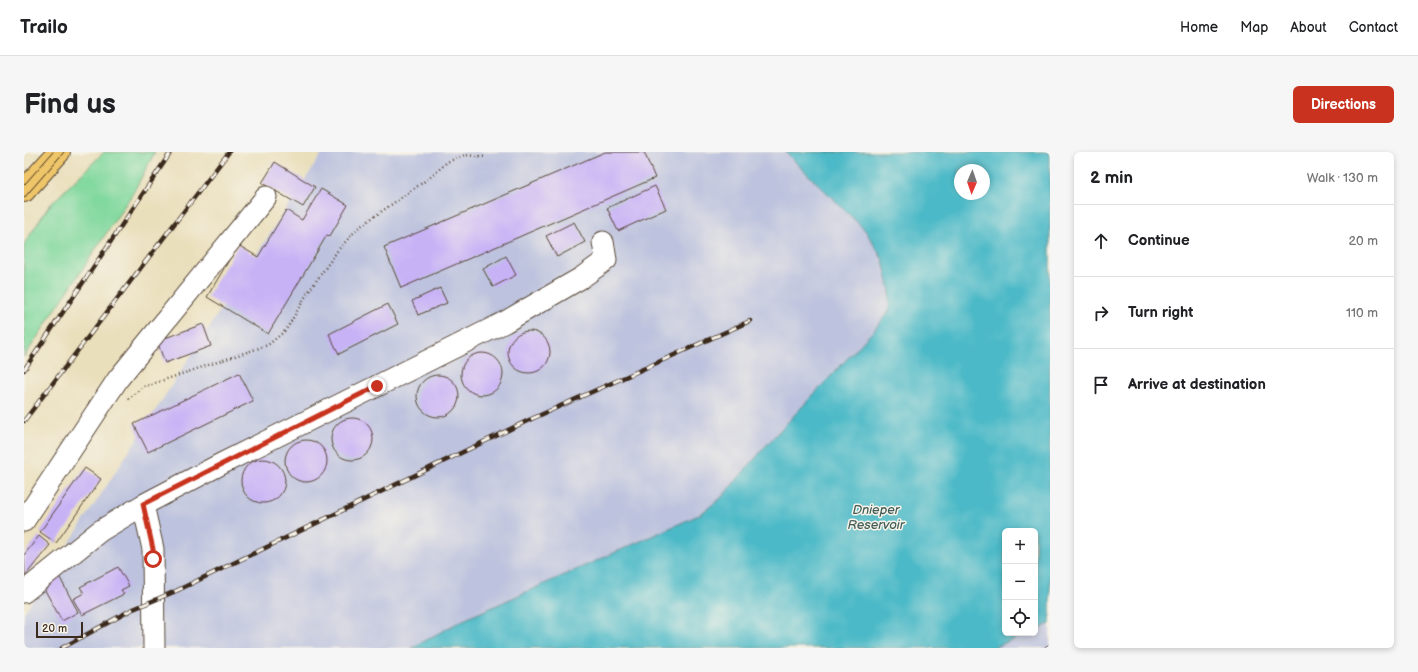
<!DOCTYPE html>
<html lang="en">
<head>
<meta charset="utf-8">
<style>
  :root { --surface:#fff; --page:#f6f6f6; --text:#202124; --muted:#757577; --line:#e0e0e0; --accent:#c8321e }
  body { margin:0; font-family:"Balsamiq Sans",sans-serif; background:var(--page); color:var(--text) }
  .controls { position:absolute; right:12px; bottom:12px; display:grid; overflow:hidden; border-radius:6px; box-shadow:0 2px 6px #0003 }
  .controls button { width:36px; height:36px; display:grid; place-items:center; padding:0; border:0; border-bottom:1px solid var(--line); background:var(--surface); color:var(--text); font:20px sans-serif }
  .compass { position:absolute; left:930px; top:12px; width:36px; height:36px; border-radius:50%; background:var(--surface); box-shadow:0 2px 6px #0003; rotate:182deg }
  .scale { position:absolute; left:12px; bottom:10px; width:47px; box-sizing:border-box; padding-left:4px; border:2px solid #3b2a1e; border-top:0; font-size:11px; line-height:14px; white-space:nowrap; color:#3b2a1e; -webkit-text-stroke:3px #f7f3e8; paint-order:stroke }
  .stop { position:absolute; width:12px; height:12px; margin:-9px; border:3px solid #c8321e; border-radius:50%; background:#fff }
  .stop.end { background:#c8321e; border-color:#fff; box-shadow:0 1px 4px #0008 }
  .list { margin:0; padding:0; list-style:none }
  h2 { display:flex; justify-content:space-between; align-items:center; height:52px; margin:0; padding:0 16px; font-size:17px }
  h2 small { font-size:13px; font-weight:400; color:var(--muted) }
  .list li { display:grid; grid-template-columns:26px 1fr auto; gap:12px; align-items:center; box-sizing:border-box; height:72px; padding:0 16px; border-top:1px solid var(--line) }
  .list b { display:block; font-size:15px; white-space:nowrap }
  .list em { font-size:13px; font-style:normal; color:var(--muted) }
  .icon { flex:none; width:22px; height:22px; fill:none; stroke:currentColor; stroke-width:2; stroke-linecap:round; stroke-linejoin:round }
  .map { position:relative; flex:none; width:1026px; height:496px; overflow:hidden; border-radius:6px }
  header { display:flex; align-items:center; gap:24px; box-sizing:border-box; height:56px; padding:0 20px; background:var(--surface); border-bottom:1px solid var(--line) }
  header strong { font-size:19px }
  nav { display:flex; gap:22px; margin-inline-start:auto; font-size:14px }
  .intro { display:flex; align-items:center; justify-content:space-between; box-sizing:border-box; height:96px; padding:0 24px }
  h1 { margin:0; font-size:28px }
  .button { padding:10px 18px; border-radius:6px; background:var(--accent); color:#fff; font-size:14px; font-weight:700 }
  main { display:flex; gap:24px; padding:0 24px }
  aside { flex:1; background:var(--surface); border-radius:6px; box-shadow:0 2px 6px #0003 }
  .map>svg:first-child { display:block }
  .industrial { fill:#bdc3de }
  .green { fill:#80d89d; stroke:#5e815e }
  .water { fill:#4cb9c7; stroke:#447272; fill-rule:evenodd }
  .building { fill:#c8b2f6 }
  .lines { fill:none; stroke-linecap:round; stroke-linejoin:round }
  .minor-casing { stroke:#554536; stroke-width:23 }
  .major-casing { stroke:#554536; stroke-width:24 }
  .path { stroke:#554536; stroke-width:2.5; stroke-dasharray:1 3; stroke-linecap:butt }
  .minor { stroke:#fff; stroke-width:21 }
  .major { stroke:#eec569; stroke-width:22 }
  .tram { stroke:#3b2a1e; stroke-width:1 }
  .rail-casing { stroke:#3b2a1e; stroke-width:4.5 }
  .rail { stroke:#f7f3e8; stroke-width:3; stroke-dasharray:9; stroke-linecap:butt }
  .route { stroke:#c8321e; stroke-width:5 }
  .labels { text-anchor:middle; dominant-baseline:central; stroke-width:3; stroke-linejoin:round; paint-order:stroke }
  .water-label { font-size:13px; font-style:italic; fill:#415c59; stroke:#f7f3e8 }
</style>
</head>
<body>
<header>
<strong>Trailo</strong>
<nav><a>Home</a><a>Map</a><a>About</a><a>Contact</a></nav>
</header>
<div class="intro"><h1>Find us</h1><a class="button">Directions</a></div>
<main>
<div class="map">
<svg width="1026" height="496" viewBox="0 0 1026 496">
  <rect width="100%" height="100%" fill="#f7f3e8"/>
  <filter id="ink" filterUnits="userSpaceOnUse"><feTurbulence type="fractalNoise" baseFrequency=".025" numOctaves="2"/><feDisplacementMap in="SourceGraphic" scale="8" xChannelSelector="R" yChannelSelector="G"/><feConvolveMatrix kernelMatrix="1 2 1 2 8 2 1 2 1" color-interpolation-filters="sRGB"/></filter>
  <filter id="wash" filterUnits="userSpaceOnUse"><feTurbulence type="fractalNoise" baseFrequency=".012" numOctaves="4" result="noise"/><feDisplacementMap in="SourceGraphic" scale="16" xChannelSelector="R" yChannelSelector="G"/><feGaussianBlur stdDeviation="0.9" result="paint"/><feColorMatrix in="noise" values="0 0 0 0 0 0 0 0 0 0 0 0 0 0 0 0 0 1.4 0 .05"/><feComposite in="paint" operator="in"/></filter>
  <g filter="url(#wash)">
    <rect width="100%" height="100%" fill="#eadfbb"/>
    <path class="industrial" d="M299,0H761L841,78L859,108L866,139L865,159L850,178L747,288L697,346L675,363L437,469L387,496H0V461Z
      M1026,472V496H969L1004,481H1011V478Z"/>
    <path class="green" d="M80,0H131L109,41L0,205V92L25,54Z"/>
    <path class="water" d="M761,0H1026V472L1011,478V379H981V481H1004L969,496H387L437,469L675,363L697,346L747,288L850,178L865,159L866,139L859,108L841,78ZM936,18H960V42H936Z"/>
    <g id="blocks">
      <path class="building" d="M581,0H620L631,26L377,136L360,95Z
        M251,10L291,35L279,55L238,31Z
        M631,34L642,57L594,79L583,56Z
        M297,37L324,53L306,84L303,83L244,182L183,145L214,93L234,105L262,58L278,68Z
        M550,70L561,90L533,105L522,84Z
        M482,104L492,123L469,135L459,117Z
        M416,136L423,151L394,163L388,149Z
        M364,152L374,172L315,202L305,182Z
        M179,172L187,194L141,211L133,189Z
        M484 200a21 21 0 1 1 42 0a21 21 0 1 1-42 0Z
        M437 222a21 21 0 1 1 42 0a21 21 0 1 1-42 0Z
        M215,221L229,249L124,300L110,272Z
        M393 244a21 21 0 1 1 42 0a21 21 0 1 1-42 0Z
        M307 287a21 21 0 1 1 42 0a21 21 0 1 1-42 0Z
        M261 309a21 21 0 1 1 42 0a21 21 0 1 1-42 0Z
        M217 329a22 22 0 1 1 44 0a22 22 0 1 1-44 0Z
        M61,316L77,327L32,391L16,380Z
        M15,384L26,393L1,424L0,403Z
        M94,415L105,434L97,438L100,442L58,463L49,447L60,441L56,435Z
        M35,424L54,460L38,469L18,433Z"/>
    </g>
  </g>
  <g filter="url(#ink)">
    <use href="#blocks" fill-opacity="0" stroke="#554536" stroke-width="1"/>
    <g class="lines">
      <g class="minor-casing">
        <path id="minor" d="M119,353L129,397L130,496
          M0,369L94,227L242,45
          M0,440L76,379L119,353L197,312L481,170L557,126L582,108L579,90"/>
      </g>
      <g class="major-casing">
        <path id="major" d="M0,39L35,0"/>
      </g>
      <path class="path" d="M104,247L119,235L244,193L262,178L283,142L314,98L334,76L408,24L423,10L441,3L462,5"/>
      <use href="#minor" class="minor"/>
      <use href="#major" class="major"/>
      <path class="tram" d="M0,33L29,0
        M0,46L40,0"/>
      <g class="rail-casing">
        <path id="rail" d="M0,218L147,0
          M0,269L205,0
          M38,496L107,458L152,439L503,269L726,169
          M1023,496L1026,495"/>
      </g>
      <use href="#rail" class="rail"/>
    </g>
  </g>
  <g class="lines" filter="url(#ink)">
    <path class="route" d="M129,407V397L119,352L353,234"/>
  </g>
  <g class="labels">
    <g class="water-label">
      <text x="852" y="358">Dnieper<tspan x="852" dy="15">Reservoir</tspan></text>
    </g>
  </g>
</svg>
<div class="controls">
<button>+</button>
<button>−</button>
<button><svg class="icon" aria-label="locate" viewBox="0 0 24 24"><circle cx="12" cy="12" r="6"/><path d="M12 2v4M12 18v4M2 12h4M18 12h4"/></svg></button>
</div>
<svg class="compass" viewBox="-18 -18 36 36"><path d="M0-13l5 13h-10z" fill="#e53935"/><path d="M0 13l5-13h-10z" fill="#757577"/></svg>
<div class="scale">20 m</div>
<div class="stop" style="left:129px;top:407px"></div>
<div class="stop end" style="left:353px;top:234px"></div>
</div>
<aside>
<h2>2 min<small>Walk · 130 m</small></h2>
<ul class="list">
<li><svg class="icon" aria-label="ahead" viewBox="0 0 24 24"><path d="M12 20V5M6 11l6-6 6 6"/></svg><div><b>Continue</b></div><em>20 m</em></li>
<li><svg class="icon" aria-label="right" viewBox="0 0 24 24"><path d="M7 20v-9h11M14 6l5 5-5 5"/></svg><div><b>Turn right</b></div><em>110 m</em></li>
<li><svg class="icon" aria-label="arrive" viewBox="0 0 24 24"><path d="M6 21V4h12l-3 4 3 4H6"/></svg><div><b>Arrive at destination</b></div></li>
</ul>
</aside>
</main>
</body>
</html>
